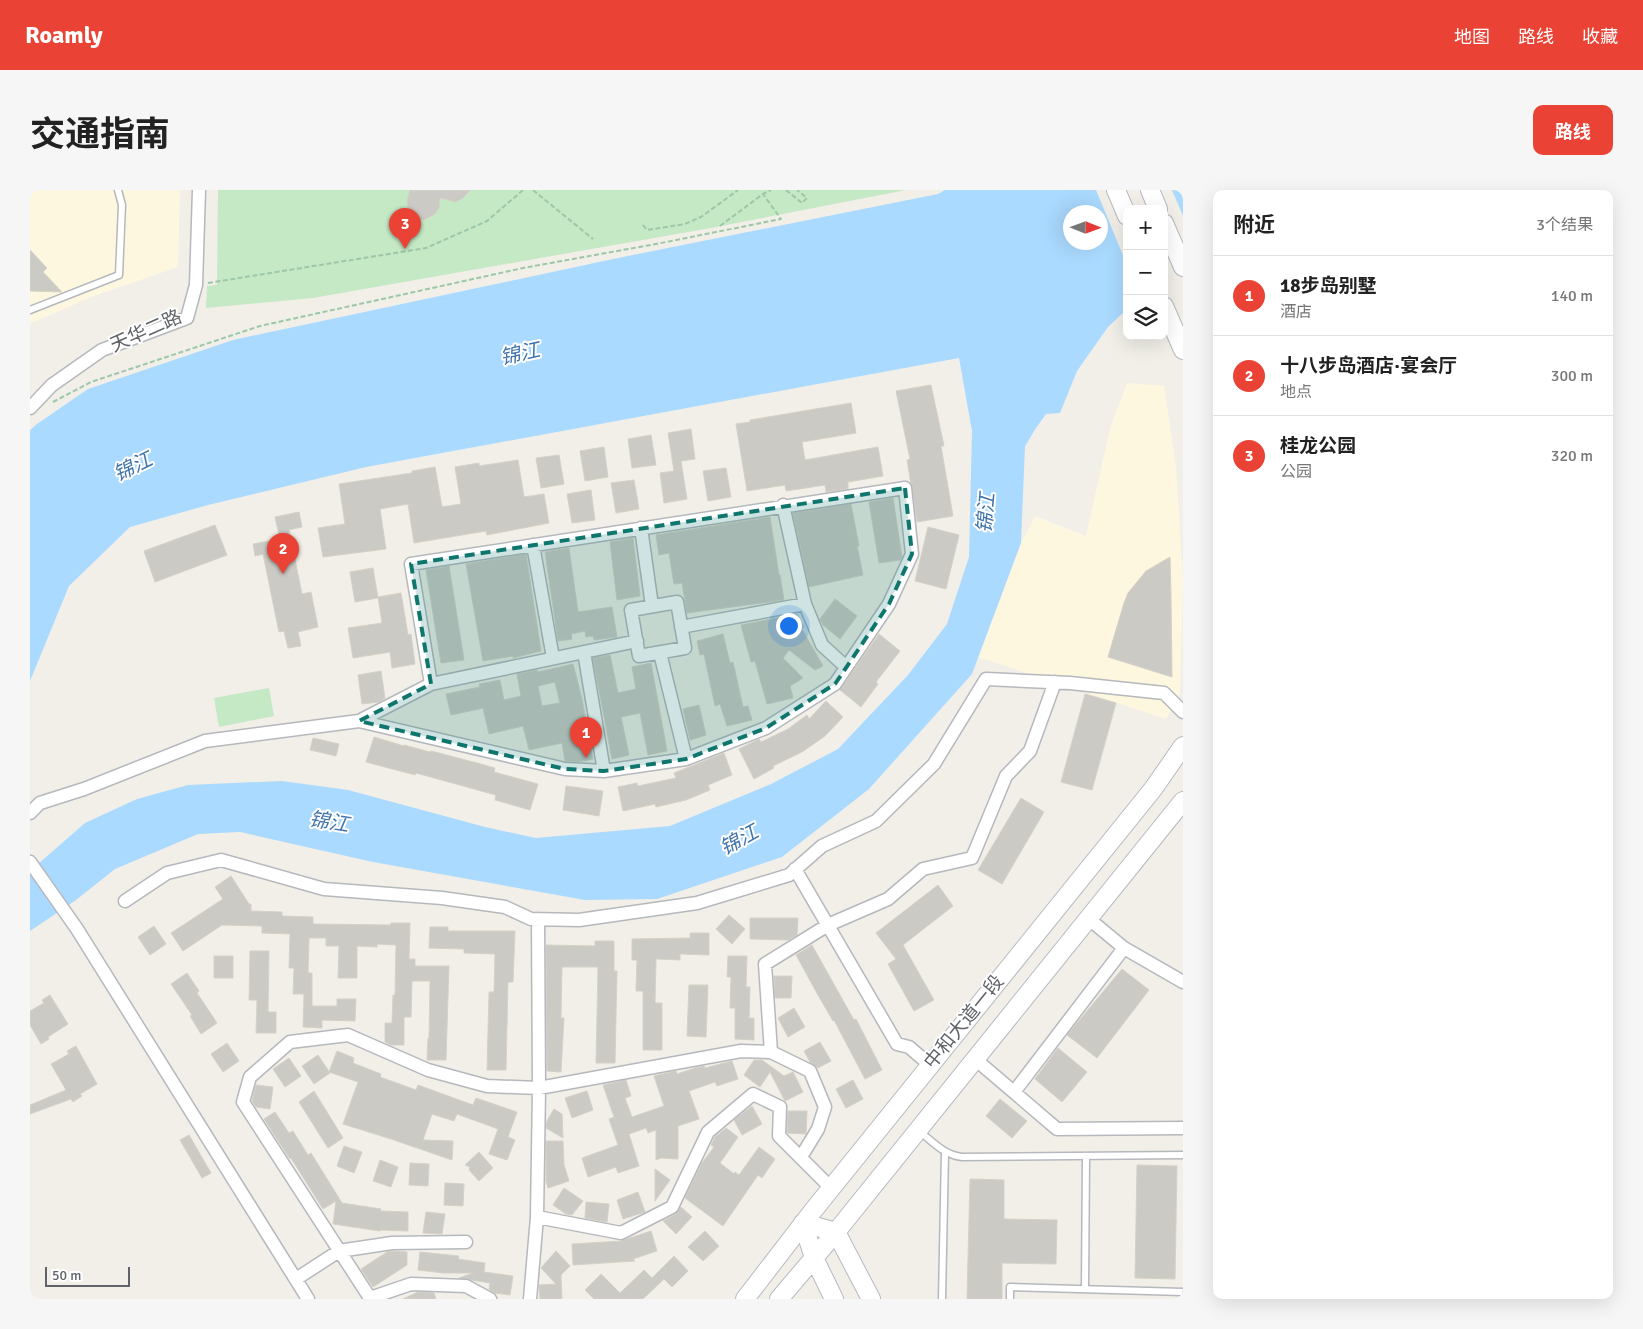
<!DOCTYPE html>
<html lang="zh">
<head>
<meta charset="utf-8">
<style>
  :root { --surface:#fff; --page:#f6f6f6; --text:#222; --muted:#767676; --line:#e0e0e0; --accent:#ea4335 }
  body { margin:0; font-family:Signika,"Noto Sans SC",sans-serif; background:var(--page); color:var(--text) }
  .controls { position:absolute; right:15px; top:15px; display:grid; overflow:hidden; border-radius:10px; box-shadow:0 5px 20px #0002 }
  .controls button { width:45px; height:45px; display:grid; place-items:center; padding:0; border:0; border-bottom:1px solid var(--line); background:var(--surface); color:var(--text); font:25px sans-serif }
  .compass { position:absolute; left:1033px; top:15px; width:45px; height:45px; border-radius:50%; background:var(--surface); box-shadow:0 5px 20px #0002; rotate:91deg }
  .scale { position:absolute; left:15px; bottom:12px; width:85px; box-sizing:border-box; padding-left:5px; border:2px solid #5f6368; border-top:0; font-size:14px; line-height:18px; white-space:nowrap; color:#5f6368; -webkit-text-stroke:4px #fff; paint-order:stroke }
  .you { position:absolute; left:758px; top:435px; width:18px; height:18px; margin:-12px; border:4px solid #fff; border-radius:50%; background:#1a73e8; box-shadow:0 0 0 8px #1a73e833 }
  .badge { display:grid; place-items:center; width:32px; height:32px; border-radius:50%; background:var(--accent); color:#fff; font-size:16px; font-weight:700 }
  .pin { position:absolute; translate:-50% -41px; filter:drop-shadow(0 1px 2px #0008) }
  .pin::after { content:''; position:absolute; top:26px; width:18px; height:15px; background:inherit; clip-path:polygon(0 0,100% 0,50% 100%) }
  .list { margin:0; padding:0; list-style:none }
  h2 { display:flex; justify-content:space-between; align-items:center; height:65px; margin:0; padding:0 20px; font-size:21px }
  h2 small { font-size:16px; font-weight:400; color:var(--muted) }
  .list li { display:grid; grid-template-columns:32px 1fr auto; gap:15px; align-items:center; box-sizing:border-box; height:80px; padding:0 20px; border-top:1px solid var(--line) }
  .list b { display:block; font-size:19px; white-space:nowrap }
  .list p { margin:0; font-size:16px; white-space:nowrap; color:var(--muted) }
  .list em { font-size:16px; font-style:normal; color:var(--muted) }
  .icon { flex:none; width:28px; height:28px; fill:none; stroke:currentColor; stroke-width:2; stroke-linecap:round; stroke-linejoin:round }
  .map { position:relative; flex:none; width:1153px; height:1109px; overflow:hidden; border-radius:10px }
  header { display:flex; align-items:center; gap:30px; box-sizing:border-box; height:70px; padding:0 25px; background:var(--accent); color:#fff }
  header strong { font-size:24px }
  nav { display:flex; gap:28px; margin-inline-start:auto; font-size:18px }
  .intro { display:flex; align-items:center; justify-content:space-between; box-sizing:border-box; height:120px; padding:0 30px }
  h1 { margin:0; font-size:35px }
  .button { padding:12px 22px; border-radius:10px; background:var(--accent); color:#fff; font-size:18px; font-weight:700 }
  main { display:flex; gap:30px; padding:0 30px }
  aside { flex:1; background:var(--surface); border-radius:10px; box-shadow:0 5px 20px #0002 }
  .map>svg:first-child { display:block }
  .commercial { fill:#fef7e0 }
  .green { fill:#c5e8c5 }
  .water { fill:#aadaff; fill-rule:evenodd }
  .pier { fill:#f1efe8 }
  .building { fill:#cccac5; stroke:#d6d1c6; fill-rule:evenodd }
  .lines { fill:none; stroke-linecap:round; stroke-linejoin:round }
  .lane-casing { stroke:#b5b8bc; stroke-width:9 }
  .street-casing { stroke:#b5b8bc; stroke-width:15 }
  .secondary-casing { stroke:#b6babf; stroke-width:20 }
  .path { stroke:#9cc7a9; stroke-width:2; stroke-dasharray:5 2.5; stroke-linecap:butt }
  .lane { stroke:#fff; stroke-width:6 }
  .street { stroke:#fff; stroke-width:12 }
  .secondary { stroke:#fff; stroke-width:18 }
  .marked { fill:#0f766e; fill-opacity:0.2; stroke:#0f766e; stroke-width:4; stroke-dasharray:10 6; stroke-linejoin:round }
  .labels { text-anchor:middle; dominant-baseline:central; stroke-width:4; stroke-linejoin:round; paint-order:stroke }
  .street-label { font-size:19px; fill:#5f6368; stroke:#fff }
  .water-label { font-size:20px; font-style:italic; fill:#4174aa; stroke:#fff }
</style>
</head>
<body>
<header>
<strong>Roamly</strong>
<nav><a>地图</a><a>路线</a><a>收藏</a></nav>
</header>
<div class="intro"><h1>交通指南</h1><a class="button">路线</a></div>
<main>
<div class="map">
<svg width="1153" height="1109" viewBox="0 0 1153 1109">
  <rect width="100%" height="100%" fill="#f1efe8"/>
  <path class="commercial" d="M0,0H150L148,77L61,107L0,134Z
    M1097,193L1134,196L1146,277L1153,388L1150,503L1136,529L948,467L991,353L1005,326L1056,346L1080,239Z"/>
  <path class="green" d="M188,0H876L681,38L283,108L176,118L177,96L187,95Z
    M239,498L244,526L189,537L184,508Z"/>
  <path class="water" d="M915,0H1153V87L1134,19H1097V119L1078,137L1047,181L1030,223L1016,224L1006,238L995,256L991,353L942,484L839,599L752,667L627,709L555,710L343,672L210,642L168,644L85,679L46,710L0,741V681L55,633L107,609L158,595L252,591L318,600L455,637L506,648L640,636L741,594L808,559L878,485L917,434L939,367L942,241L929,168L336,277L178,315L100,337L39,396L0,491V240L7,234L58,199L203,150L583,69L908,4ZM1040,22H1070V52H1040Z"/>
  <path class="pier" d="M1066,0H1142L1153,26V90L1134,98V19H1097V75Z"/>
  <path class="building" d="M380,0H440L433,8L426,12L410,8L409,18L405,24L394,30L386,28L379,23L377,11Z
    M0,60L17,78L13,82L32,102L0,101Z
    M901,195L914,256H911L923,326L887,332L877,270L880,269L866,201Z
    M821,213L826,243L772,252L775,270L848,257L853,286L818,292V299L796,302L795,295L756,301L755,295L717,301L706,234L720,232V230Z
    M661,239L665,269L651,271L657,309L634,313L630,283L644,281L638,243Z
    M621,245L626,275L602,278L598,249Z
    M574,257L578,287L555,291L550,261Z
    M529,265L534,294L511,298L506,268Z
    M488,270L494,307L514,304L519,333L457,345L456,341L384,353L378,314L350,319L356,359L293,367L288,338L315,334L309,294L382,283V281L405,277L412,317L431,314L425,277L449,273V276Z
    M696,278L701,307L678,311L673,281Z
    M604,290L609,319L586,323L581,293Z
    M561,300L565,330L542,333L537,304Z
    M863,308L872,367L870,370L849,373L839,312Z
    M821,314L829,356H827L833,385L779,397L763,323Z
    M269,322L272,337L259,340L272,404L281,402L288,437L268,442L271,456L258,458L254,441L249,442L233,364L225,366L223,354L250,349L245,327Z
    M740,327L749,385H750L754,410L657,423L652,393L644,394L639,363L629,365L626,345Z
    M185,335L197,365L125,392L114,361Z
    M898,337L929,345L916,399L885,391Z
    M603,348L610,406L587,410L580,352Z
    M539,358L548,422L582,417L587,447L564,450L563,446L556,447L555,441L541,444L542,449L528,451L515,362Z
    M496,364L511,461L483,468V466L453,471L436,374Z
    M1140,367L1141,404L1142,487L1078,467L1094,413L1098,403L1116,381Z
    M419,376L434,470L411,473L396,380Z
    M343,378L348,408L325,412L320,382Z
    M371,403L378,445L381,444L385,474L362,478L360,462L323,468L318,438L352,433L348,407Z
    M805,409L827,426L810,449L793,435L790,429Z
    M767,424L774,437L772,439L793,476L785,480L759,460L753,468L773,488L760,496L763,508L737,514L725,471L721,472L711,435Z
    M693,444L700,473L703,472L713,517L718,516L722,530L697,536L690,514L685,516L674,464L670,465L667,451Z
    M849,444L870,461L846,492L848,494L831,517L810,500Z
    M580,465L588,503L606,499L602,477L621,473L637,561L618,565L610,523L591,527L599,565L582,569L563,468Z
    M543,474L552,509L563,569L547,572L535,571L532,553L499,560L493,536L459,544L453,518L421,525L416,504L450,497L449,494L470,490L474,510L491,506L487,484L507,480L508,482ZM525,492L530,513L512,516L508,496Z
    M351,481L355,508L349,512L332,514L328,485Z
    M1055,504L1086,513L1062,600L1031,592Z
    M796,511L813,527L795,546L772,562L743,576L744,578L724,589L709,559L729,549L731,552L758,539L777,525L779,529Z
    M669,515L676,545L660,550L653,519Z
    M344,547L374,556V555L400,562L401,561L447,573L465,578L464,582L508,594L500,620L465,610L466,605L386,583L385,585L336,572Z
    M283,548L309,554L306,566L280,560Z
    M694,563L702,585L678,595L680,600L656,610L626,617L625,614L593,621L588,597L607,593L608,596L646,588L644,583Z
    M536,596L573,601L569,626L533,620Z
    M991,608L1014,622L972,694L948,680Z
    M201,686L219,714H221V721L252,722V726L283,727V734L361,735V733H380L379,769H385V776H419L416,870H397L398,848H399L400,791H382L381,827H374V855H361L355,852V833H362L363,805H365L366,755L347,754V757L327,756V788H308L309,756H296V748H279L278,783H282V816H307V809H326L325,831L292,830V838L273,837L274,804H263L264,778H259L260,744L232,743V736L192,735L153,761L141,743L193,709L185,697Z
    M908,695L923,716L873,755L904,810L884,821L858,774L866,769L846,743Z
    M699,725L715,739L702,754L686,739Z
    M720,728H768L767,745L758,750L720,749Z
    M124,736L136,754L120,765L108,747Z
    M400,737H418V741H485L483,792H478L476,880H457L459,802H464L465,764L434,763V759L399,758Z
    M660,743H679V765L650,764V770L626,769L625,813H632V860H613V801H606L607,770H602V749L660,748Z
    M565,751H584V781H587L585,873H566L568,777H532L531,828H534L531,882L517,881L516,755L565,756Z
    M782,755L824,830L826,829L852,880L835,889L804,830L803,831L788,805L766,765Z
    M220,761H239L238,822H246V843H226L227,810H219Z
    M184,766H203V788H184Z
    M698,766H717L716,797H720L719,828H724V850L705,849V818H700L701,787H697Z
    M1092,779L1119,800L1067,868L1037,845Z
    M157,783L169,801L167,803L187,833L171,844L160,826L162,825L141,794Z
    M744,786H762L761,808H745Z
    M659,795H678L676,847L657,846Z
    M20,805L38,834L18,847L19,849L11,854L0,835V821L14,813L12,810Z
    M764,818L775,837L758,847L748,828Z
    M790,852L801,871L788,878L780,872L774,861Z
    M197,853L209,871L193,882L181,864Z
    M46,856L67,894L50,904L52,906L43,912L41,909L0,924V915L36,900L21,874L39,864L37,861Z
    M1028,858L1057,882L1032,912L1005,889Z
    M307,861L324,868L323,873L351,884L350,887L386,900L388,895L443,915L446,908L487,922L478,947L485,950L477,970L459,964L468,939L427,924L424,931L402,924L393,950L423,951L422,970L361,949L313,934L328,892L299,882Z
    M288,865L300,883L284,894L272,876Z
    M259,868L271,886L255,897L243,879Z
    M724,870H732L754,886L763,882L773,902L755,911L740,882L730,897L714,885Z
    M702,871L708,889L687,896L685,892L659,901L669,929L648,936V969L631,968L626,970V940L618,943L616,938L599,944L609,976L588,983L586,977L558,987L552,968L588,955L579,929L584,927L573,895L596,890L601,906L595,908L602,927L634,916L624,886L646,881L647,884L665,878L674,876L675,878Z
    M823,890L833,909L816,918L806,899Z
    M226,895L243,897L240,919L226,917L222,911Z
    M284,901L313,948L298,958L269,912Z
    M557,901L563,920L542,928L535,908Z
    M970,909L997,931L982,948L956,926Z
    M722,916L732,934L712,945L704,930Z
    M524,919L532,924L533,948L516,938L517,931Z
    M758,921H777L776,944L757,943Z
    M245,922L259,943L263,941L278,965L281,963L312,1013L351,1019L350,1021L378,1022V1041L350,1040V1041L303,1034L306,1011L293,1019L261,968L260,969L234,929Z
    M696,938L708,947L690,973L704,984L705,982L709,985L729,957L745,969L732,988L728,985L693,1036L655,1008L672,973L684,957L681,955L685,947Z
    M159,945L181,983L172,988L150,950Z
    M516,951H533L534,975L539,991L518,998L516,992Z
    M314,956L332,962L324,983L307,976Z
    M449,962L463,978L449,991L439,980L440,977L435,975Z
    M350,970L368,977L361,997L343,991Z
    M380,973L399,974L398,996L379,995Z
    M1107,975L1147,976L1145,1089L1105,1088Z
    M625,979L640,990L625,1011Z
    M940,989L974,990V1029L1027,1030L1026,1074L972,1073V1109H937Z
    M415,993L434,994L433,1016L414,1015Z
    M534,998L553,1011L542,1025L536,1024L523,1015Z
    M608,1002L615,1022L593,1029L587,1010Z
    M556,1012L579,1014L577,1032L555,1028Z
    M651,1017L662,1027L646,1044L633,1031L646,1024Z
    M396,1022L415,1024L412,1044L393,1043Z
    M621,1041L627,1061L603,1069L605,1071L543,1075L542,1054L591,1051Z
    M675,1041L689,1056L673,1071L658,1057Z
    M364,1061L377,1062V1075L343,1097L331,1079L357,1062Z
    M526,1061L540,1076L531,1085L532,1109H510L509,1095L526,1094L511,1078Z
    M390,1062L429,1066L428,1069L455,1073L454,1082L483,1086L480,1105L465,1103L459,1099L460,1093L429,1088L443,1083H413L388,1080Z
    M644,1066L658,1081L642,1097L634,1089L613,1109H564L555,1100L571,1084L590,1103L614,1080L622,1088Z
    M388,1102L404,1103L406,1109H373Z"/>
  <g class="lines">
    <g class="lane-casing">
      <path id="lane" d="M0,120L89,85L92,15L88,0
        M889,941C903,952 914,965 932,967L1153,965
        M1055,1098L1056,966
        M912,1109L915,962
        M980,1109V1097L1153,1102"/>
    </g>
    <g class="street-casing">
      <path id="street" d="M0,218L22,195L72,160L157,128L166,95L169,0
        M753,315L775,414
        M611,338L622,416
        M503,355L523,468
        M647,412L655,458L609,466L601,420Z
        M651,437L775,414L792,455L816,477
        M554,462L574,581
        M630,463L656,569
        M401,494L607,451
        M0,623L10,613L54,599L175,551L329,531L401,494L381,374L875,298L882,364L859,414L805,494L736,538L656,569L574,581L535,579L329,531
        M0,672L47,739L278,1109
        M765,679L867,854L879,857L900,875
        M95,711L137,683L191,670L294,699L412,708L475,717L501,729L549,730L667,713L759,685L792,656L846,631L904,574L956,489L1040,493L1134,503L1153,522
        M1059,729L1094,758L1153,792
        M945,869L1027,939L1153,938
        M984,902L1094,758
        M771,967L788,939L795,917L780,881L741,862L735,774L798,735L858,709L893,679L942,668L976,586L1000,561L1025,492
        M507,1027L591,1043L642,1017L678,942L723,904L750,917L749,946L801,998
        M266,1089L309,1061L362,1053L436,1052
        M460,1109L436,1096L381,1094L340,1108L213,912L220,887L260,852L318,845L398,880L457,896L509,898L711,861L741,862
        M500,1109L507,1027L509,898L508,729"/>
    </g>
    <g class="secondary-casing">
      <path id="secondary" d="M1086,0L1097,26
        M1120,0L1128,19
        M1134,33L1153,77
        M1134,116L1153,160
        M773,1033L806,1042L841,1109
        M773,1033L784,1068L804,1109
        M715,1109L782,1022L1123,599L1153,556
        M749,1109L806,1042L1153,611"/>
    </g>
    <path class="path" d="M503,0L563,49
      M756,0L772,13L777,8L767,0
      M613,35L617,40L655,34L671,27L708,0
      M690,36L733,4L741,0
      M178,93L396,58L457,31L493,0
      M23,212L61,192L230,136L493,78L626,54L751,29L733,4"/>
    <use href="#lane" class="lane"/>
    <use href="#street" class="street"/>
    <use href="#secondary" class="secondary"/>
  </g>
  <path class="marked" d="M875,298L882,364L859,414L805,494L736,538L656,569L574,581L535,579L329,531L401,494L381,374Z"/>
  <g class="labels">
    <g class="street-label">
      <text transform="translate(116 141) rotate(-24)">天华二路</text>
      <text transform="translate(934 832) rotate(-51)">中和大道一段</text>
    </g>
    <g class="water-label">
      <text transform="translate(490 164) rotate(-12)">锦江</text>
      <text transform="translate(103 277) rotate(-26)">锦江</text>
      <text transform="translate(956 323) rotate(-85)">锦江</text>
      <text transform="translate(299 632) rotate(9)">锦江</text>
      <text transform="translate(709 650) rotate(-29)">锦江</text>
    </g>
  </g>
</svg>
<div class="controls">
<button>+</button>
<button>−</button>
<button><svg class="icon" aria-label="layers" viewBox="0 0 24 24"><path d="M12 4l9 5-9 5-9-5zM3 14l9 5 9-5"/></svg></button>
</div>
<svg class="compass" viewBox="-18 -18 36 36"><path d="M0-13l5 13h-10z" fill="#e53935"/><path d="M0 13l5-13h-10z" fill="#767676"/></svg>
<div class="scale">50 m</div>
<div class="you"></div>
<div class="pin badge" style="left:556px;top:568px">1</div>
<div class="pin badge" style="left:253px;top:384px">2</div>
<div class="pin badge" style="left:375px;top:59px">3</div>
</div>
<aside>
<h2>附近<small>3个结果</small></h2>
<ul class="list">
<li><span class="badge">1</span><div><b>18步岛别墅</b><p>酒店</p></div><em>140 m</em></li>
<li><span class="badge">2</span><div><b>十八步岛酒店·宴会厅</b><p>地点</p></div><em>300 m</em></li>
<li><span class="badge">3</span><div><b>桂龙公园</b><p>公园</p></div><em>320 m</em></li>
</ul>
</aside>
</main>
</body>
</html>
